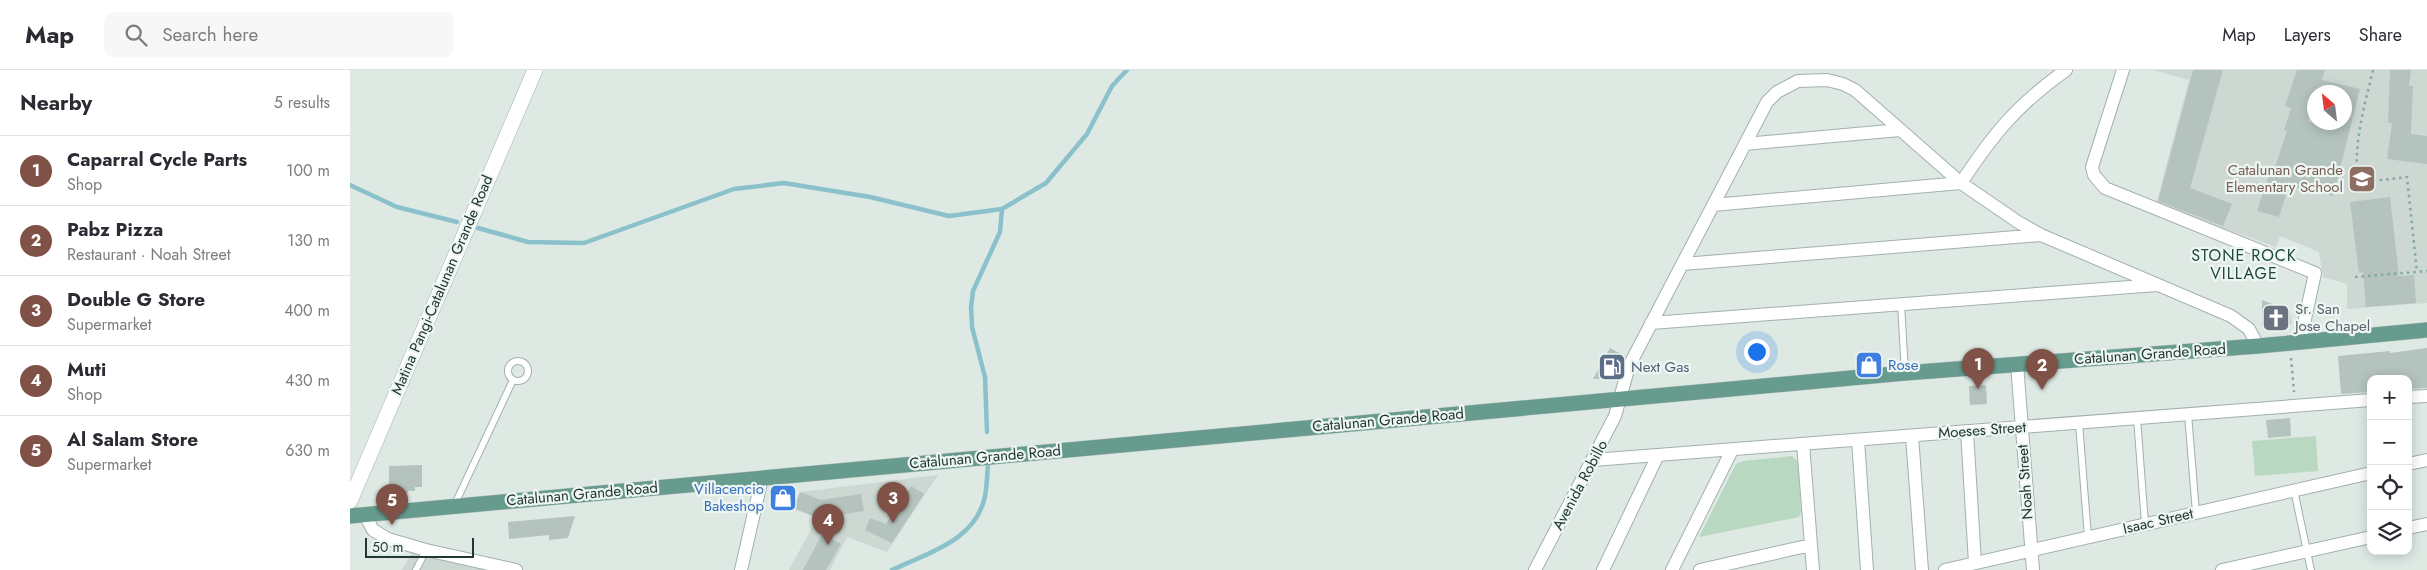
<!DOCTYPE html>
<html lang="en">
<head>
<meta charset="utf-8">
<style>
  :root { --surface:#fff; --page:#f7f7f7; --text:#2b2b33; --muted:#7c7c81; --line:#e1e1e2; --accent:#7f5147 }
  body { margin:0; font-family:Jost,sans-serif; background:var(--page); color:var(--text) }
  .controls { position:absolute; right:15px; bottom:15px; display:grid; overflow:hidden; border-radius:10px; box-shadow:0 2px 12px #0003 }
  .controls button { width:45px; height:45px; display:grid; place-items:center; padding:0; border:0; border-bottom:1px solid var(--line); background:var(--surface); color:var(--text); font:25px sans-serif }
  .compass { position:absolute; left:1957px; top:15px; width:45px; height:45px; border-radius:50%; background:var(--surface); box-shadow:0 2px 12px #0003; rotate:332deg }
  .scale { position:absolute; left:15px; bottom:12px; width:109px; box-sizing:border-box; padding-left:5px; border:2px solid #213731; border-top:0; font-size:14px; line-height:18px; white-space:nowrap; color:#213731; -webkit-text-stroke:4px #eef6f2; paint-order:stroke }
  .you { position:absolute; left:1406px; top:281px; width:18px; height:18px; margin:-12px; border:4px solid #fff; border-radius:50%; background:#1a73e8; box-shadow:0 0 0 8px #1a73e833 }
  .badge { display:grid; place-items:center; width:32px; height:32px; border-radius:50%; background:var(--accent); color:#fff; font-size:16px; font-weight:700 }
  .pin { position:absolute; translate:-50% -41px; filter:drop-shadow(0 1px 2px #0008) }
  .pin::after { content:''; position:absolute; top:26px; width:18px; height:15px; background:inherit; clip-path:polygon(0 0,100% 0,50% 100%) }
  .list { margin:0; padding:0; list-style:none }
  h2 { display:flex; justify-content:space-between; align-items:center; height:65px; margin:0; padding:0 20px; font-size:21px }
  h2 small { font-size:16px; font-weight:400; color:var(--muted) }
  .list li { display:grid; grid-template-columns:32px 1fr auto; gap:15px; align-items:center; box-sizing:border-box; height:70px; padding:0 20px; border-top:1px solid var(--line) }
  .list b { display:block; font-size:19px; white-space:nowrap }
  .list p { margin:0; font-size:16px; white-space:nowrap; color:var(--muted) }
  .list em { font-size:16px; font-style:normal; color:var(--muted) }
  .icon { flex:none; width:28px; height:28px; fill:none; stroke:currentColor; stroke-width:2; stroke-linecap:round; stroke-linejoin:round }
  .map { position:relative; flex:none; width:2077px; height:500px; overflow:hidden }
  header { display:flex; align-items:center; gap:30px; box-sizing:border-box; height:70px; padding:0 25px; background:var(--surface); border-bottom:1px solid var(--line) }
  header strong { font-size:24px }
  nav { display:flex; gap:28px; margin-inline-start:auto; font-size:18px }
  .search { width:350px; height:45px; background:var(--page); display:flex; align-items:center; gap:12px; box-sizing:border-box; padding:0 18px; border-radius:10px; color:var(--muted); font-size:19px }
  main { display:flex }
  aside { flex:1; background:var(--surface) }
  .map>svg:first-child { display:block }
  .built { fill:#cdd8d3; fill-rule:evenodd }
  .green { fill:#b9d8c1 }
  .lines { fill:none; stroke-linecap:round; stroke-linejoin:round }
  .stream { stroke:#8ac1ca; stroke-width:4.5 }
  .building { fill:#b4c3bd; fill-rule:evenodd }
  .lane-casing { stroke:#a2b0ab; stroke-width:8 }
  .street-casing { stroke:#a2b0ab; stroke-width:14 }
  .secondary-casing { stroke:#9fb3ac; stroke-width:16 }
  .primary-casing { stroke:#bcc3c1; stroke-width:16 }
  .path { stroke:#81aa9d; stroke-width:2.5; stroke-dasharray:2.5 4; stroke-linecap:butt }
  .lane { stroke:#fff; stroke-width:6 }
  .street { stroke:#fff; stroke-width:12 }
  .secondary { stroke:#fff; stroke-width:15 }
  .primary { stroke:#669b8d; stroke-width:15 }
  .labels { text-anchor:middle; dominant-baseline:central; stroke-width:4.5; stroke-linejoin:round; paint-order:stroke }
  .education-label { font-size:15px; fill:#785e54; stroke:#eef6f2; text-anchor:end }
  .street-label { font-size:15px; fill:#213731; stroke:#eef6f2 }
  .worship-label { font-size:15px; fill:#5b616d; stroke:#eef6f2; text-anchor:start }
  .shop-label { font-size:15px; fill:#366cbe; stroke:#eef6f2; text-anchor:start }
  .service-label { font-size:15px; fill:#4e5e75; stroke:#eef6f2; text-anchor:start }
  .neighbourhood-label { font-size:16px; letter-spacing:1px; fill:#1f473d; stroke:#eef6f2 }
</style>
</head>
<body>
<header>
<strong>Map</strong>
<div class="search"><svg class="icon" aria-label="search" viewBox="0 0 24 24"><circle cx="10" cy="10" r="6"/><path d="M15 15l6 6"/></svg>Search here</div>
<nav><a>Map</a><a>Layers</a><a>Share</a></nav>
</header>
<main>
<aside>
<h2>Nearby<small>5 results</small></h2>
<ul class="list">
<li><span class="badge">1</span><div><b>Caparral Cycle Parts</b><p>Shop</p></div><em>100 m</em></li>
<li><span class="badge">2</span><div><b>Pabz Pizza</b><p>Restaurant · Noah Street</p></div><em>130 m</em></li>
<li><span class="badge">3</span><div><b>Double G Store</b><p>Supermarket</p></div><em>400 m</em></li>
<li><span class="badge">4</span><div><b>Muti</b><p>Shop</p></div><em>430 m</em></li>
<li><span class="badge">5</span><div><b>Al Salam Store</b><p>Supermarket</p></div><em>630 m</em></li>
</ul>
</aside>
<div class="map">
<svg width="2077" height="500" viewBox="0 0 2077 500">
  <rect width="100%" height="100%" fill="#dee9e4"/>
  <path class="built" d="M1803,0H2077V233L1997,239V214L1973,207L1969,182L1930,166L1926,177L1806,134L1839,10ZM1964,22H1994V52H1964Z
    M588,405L537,482L497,467L480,500H439L467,448L443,439L450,422Z
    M62,482L139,500H52Z"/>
  <path class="green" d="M1966,366L1968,401L1905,406L1902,371Z
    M1442,386L1448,392L1451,442L1449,447L1349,467L1386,394L1393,391Z"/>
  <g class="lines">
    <path class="stream" d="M0,115L47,137L107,152
      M128,158L178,172L234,173L384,119L434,113L520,127L599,146L652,139L696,113L737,64L762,16L777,0
      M637,362L635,307L622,257L621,237L623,221L650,162L652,139
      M542,500C577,483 626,471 635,426C637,416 637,405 638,395"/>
  </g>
  <path class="building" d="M1843,0H1873L1840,118L1882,134L1873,156L1808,131Z
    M1947,0H1975L1972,10L2010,19L1983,126L1939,115L1929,147L1907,141L1921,99L1924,100L1937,61L1934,60L1941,38L1935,36ZM1964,22H1994V52H1958L1964,32Z
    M2040,0H2061L2059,16H2063L2061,64L2077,66V94L2037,89L2042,53H2038Z
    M2040,127L2049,206L2064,205L2066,233L2016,237L2013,202L2009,203L2000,132Z
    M1912,230L1940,241L1941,254L1912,256Z
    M1260,278L1275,286L1268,304L1262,303L1260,308L1243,309Z
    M2077,278V318L2058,319V309H2021V322L1991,324L1988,286L2040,281V283Z
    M1636,315L1637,334L1620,335L1619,316Z
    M1940,348L1941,366L1918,368L1916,350Z
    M72,395V417H65V421H58V423H39V396Z
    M561,416L574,424L542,473L515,460L520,448L536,454Z
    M450,422L471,430L511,424L514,441L469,448L444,438Z
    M225,446L218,468L199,470V465L159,469L158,452Z
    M472,464L491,474L476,500H453Z"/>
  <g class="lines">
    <g class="lane-casing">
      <path id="lane" d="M1551,234L1555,303
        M158 301a10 10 0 1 1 20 0a10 10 0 1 1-20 0Z
        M1838,344L1846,443
        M1787,348L1795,454
        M1729,353L1738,467
        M1944,420L1961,500
        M104,436L163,310
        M66,500L76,480"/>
    </g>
    <g class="street-casing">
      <path id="street" d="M1773,0L1742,97L1744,105L1755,118L1965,203L1950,272
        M1395,74L1550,60
        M1363,135L1611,113C1644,63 1667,35 1716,0
        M1333,194L1691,165
        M1301,253L1807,215
        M1667,294L1683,500
        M2058,327L2077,326
        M1617,361L1625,493
        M1562,366L1572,500
        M1508,370L1517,500
        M1453,374L1463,500
        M1243,390L2021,330
        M2058,394L2077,390
        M15,445L23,460L38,469L76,480L166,500
        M2058,458L2077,454
        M391,500L412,408
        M1185,500L1265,346L1279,296L1417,32L1427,22L1448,11L1477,10L1493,14L1505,20L1611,113L1668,152L1691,165L1881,246L1899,259L1908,276
        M1253,500L1308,385
        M1322,500L1382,380
        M1350,500L1461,475
        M1595,500L2021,403
        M1872,500L2021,467"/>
    </g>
    <g class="secondary-casing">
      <path id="secondary" d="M0,431L185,0"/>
    </g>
    <g class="primary-casing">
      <path id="primary" d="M0,446L1555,303L1908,276L2077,260"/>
    </g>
    <path class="path" d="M2023,0C2014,38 2003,74 2008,113L2057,107L2067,202
      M2005,207L2077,201
      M1941,288L1944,322"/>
    <use href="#lane" class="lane"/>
    <use href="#street" class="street"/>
    <use href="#secondary" class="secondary"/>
    <use href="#primary" class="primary"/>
  </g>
  <defs>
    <g id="school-square" transform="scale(1.4375)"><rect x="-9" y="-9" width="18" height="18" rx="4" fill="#8d6e63" stroke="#eef6f2"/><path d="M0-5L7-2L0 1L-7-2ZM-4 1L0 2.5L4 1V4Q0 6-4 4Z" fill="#fff"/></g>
    <g id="church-square" transform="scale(1.4375)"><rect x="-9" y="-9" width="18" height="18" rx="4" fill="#6b7280" stroke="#eef6f2"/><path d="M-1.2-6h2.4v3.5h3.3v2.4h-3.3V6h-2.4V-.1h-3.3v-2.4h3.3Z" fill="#fff"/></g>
    <g id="shop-square" transform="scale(1.4375)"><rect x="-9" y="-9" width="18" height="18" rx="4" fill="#3f7fe0" stroke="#eef6f2"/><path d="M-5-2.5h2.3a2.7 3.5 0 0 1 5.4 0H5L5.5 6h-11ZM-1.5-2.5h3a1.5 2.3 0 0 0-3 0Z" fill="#fff"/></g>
    <g id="fuel-square" transform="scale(1.4375)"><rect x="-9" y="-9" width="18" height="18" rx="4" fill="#5c6f8a" stroke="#eef6f2"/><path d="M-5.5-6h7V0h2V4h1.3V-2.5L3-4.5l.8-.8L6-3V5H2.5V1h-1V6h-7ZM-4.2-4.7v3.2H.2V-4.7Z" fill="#fff"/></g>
  </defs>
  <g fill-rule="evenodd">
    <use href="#school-square" x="2012" y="109"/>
    <use href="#church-square" x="1926" y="248"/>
    <use href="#shop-square" x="1519" y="295"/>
    <use href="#fuel-square" x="1262" y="297"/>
    <use href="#shop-square" x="433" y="428"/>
  </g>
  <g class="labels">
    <g class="education-label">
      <text x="1993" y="100">Catalunan Grande<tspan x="1993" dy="17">Elementary School</tspan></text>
    </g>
    <g class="street-label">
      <text transform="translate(92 215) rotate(-67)">Matina Pangi-Catalunan Grande Road</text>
      <text transform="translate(1800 284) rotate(-4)">Catalunan Grande Road</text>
      <text transform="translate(1038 350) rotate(-5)">Catalunan Grande Road</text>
      <text transform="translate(1632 360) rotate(-4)">Moeses Street</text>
      <text transform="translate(635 387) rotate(-5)">Catalunan Grande Road</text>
      <text transform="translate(1675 412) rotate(-94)">Noah Street</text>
      <text transform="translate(1230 415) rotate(-62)">Avenida Robillo</text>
      <text transform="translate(232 424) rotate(-5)">Catalunan Grande Road</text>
      <text transform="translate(1808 451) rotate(-13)">Isaac Street</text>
    </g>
    <g class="worship-label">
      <text x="1945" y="239">Sr. San<tspan x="1945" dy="17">Jose Chapel</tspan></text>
    </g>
    <g class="shop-label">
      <text x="1538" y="295">Rose</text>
      <text x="414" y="419" text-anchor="end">Villacencio<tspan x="414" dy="17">Bakeshop</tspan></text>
    </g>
    <g class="service-label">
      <text x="1281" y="297">Next Gas</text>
    </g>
    <g class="neighbourhood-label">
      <text x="1894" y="185">STONE ROCK<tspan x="1894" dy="18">VILLAGE</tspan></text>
    </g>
  </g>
</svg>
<div class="controls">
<button>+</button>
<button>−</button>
<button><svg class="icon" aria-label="locate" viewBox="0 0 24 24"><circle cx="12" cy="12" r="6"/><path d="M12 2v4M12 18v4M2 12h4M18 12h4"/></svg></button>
<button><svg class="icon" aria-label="layers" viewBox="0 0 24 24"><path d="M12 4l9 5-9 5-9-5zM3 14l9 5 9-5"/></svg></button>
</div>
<svg class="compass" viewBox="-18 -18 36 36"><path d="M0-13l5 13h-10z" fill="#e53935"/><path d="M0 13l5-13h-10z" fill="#7c7c81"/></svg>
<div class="scale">50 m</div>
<div class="you"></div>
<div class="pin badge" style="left:1628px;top:319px">1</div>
<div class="pin badge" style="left:1692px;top:320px">2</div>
<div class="pin badge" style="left:543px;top:453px">3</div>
<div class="pin badge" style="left:478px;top:475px">4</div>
<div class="pin badge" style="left:42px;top:455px">5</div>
</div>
</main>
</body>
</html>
